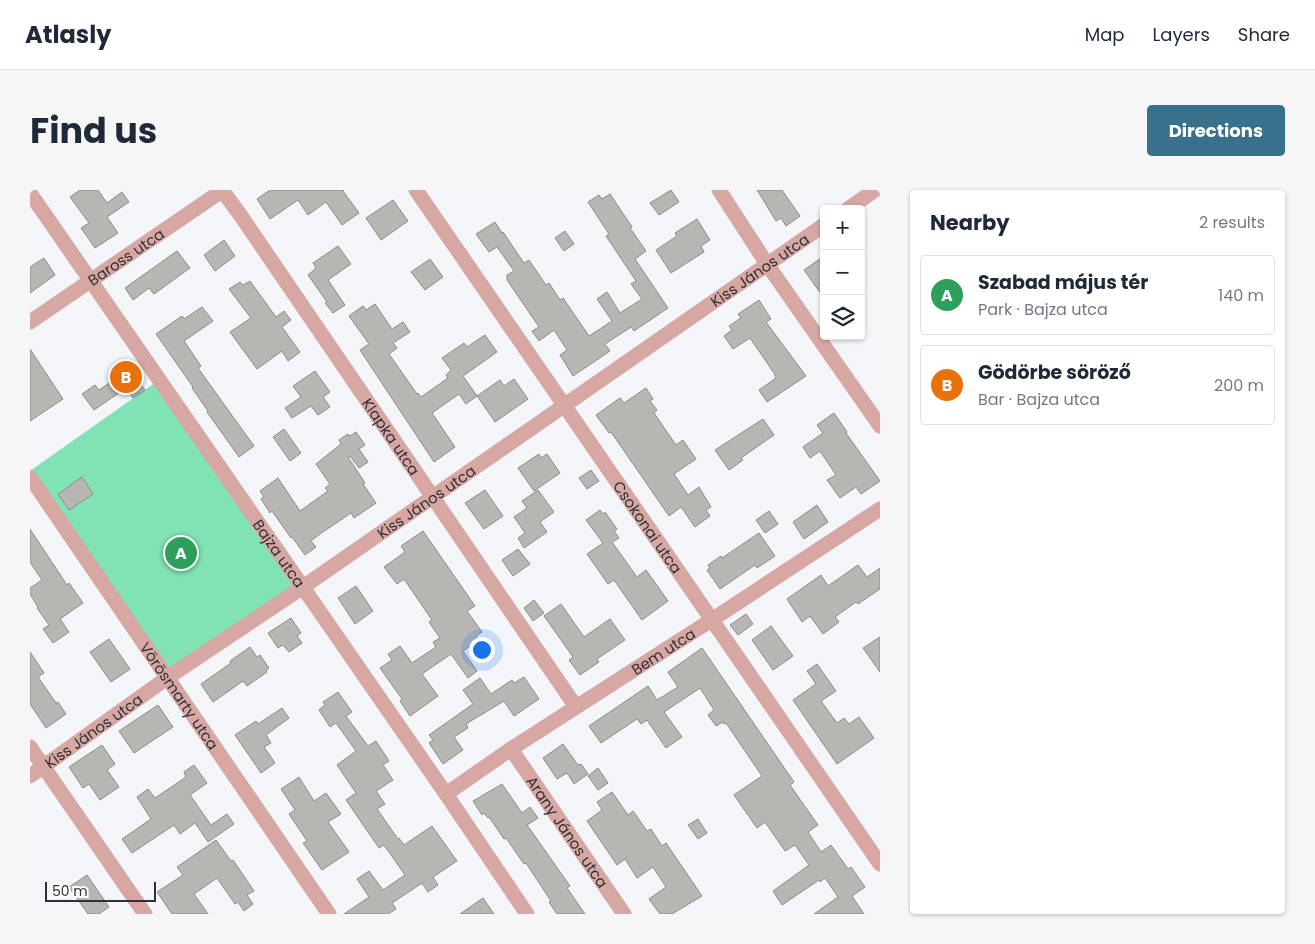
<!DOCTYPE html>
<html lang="en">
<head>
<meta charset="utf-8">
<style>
  :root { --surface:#fff; --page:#f6f6f7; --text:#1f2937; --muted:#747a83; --line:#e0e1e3; --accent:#39708b }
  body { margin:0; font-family:Poppins,sans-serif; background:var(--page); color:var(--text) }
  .controls { position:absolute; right:15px; top:15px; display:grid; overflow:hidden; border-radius:5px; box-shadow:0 1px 4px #0004 }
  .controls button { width:45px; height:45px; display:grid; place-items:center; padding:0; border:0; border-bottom:1px solid var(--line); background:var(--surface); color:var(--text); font:25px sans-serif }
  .scale { position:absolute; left:15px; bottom:12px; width:111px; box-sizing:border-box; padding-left:5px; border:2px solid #313133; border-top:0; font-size:14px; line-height:18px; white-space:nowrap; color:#313133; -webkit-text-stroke:4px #fff; paint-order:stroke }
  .you { position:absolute; left:451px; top:459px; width:18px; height:18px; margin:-12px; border:4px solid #fff; border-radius:50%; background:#1a73e8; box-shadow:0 0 0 8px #1a73e833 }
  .badge { display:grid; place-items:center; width:32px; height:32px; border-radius:50%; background:var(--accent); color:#fff; font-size:16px; font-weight:700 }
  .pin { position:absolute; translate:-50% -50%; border:2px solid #fff; box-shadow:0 1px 5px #0006 }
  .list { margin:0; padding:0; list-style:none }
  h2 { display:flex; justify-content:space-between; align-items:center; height:65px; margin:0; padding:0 20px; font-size:21px }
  h2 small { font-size:16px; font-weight:400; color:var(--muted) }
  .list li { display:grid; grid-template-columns:32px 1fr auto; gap:15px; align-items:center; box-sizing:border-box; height:80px; margin:0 10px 10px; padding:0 10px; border:1px solid var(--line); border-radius:5px }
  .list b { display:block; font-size:19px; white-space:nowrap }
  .list p { margin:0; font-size:16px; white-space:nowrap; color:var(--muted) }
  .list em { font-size:16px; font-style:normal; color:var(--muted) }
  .icon { flex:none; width:28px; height:28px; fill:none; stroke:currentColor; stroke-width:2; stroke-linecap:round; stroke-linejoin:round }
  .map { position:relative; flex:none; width:850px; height:724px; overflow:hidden; border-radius:5px }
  header { display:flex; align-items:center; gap:30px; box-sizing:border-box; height:70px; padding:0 25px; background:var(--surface); border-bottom:1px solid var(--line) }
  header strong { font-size:24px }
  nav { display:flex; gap:28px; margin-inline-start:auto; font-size:18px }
  .intro { display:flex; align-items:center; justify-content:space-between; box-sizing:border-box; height:120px; padding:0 30px }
  h1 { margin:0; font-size:35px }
  .button { padding:12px 22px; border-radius:5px; background:var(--accent); color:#fff; font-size:18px; font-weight:700 }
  main { display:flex; gap:30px; padding:0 30px }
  aside { flex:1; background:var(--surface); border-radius:5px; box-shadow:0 1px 4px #0004 }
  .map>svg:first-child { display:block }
  .green { fill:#81e2b3 }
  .building { fill:#b8b6b3; stroke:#8e8c89 }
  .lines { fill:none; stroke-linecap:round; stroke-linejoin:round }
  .minor { stroke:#d6a7a3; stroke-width:15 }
  .labels { text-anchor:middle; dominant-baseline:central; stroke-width:4.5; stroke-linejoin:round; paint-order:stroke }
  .street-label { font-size:15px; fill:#313133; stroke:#fff }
</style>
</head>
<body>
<header>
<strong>Atlasly</strong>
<nav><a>Map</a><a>Layers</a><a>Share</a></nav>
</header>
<div class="intro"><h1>Find us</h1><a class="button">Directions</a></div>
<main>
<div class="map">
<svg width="850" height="724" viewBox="0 0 850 724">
  <rect width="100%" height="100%" fill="#f4f5f8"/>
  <path class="green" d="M129,190L273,397L137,488L0,281Z"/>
  <path class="building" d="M50,0H68L77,13L92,2L99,12L77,27L88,43L65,58L51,38L59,33L40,7Z
    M240,0H314L313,1L329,23L312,35L296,12L278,25L268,10L240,29L227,9Z
    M641,0L649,12L629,25L620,13Z
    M727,0H752L770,26L756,36L751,28L746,31Z
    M580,4L602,37L600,38L616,61L605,69L638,118L604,141L601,137L575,154L580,161L543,186L530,165L537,160L524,140L509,151L502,141L509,137L477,90V85L484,81L467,57L459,62L446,44L465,32L472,43L473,42L494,73L499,70L516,95L519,93L530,110L533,108L559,146L582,131L567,109L577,102L590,123L612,109L601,94L606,91L576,46L579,44L558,12L569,5L572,9Z
    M363,10L378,31L351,50L336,28Z
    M667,29L680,50L671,56L674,62L641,83L626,60L647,46L645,43Z
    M535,41L544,54L534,61L525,48Z
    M194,50L205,66L185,81L174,65Z
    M308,56L321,74L298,90L315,115L303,123L295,113L297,112L278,85L286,78L283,73Z
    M147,61L160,78L124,104L119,98L103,110L95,98Z
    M794,66V108L774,80Z
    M14,68L25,85L0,103V77Z
    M400,69L413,87L395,100L381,82Z
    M220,91L246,127L254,121L261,130L252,137L270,162L258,171L252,161L227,179L200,142L221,128L199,99L210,92L213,95Z
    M729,110L741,129L736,132L776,186L737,212L729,200L746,188L744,183L720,148L703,159L694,146L702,140L699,136L711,128L708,124Z
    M345,114L362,139L373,132L380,142L363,153L367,158L359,164L387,204L388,203L391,207L418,188L416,185L421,180L412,168L434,153L437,157L455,145L467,162L433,186L447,206L436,214L429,204L402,223L425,257L404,272L330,160L339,154L319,126L333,116L336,120Z
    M172,117L183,131L154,151L171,176L168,178L224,256L209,267L177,222L178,221L162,198L163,197L126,144L152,126L154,129Z
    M0,159L33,209L0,231Z
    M100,179L115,200L103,208L96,198L64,220L52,204L65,195L69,200Z
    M285,181L300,202L293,207L300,217L288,225L281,216L262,228L255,218L271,207L263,196Z
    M484,189L498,209L465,232L447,206L470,190L474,196Z
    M616,198L623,209L620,211L627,220L624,223L646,255L653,250L666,269L644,284L658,305L669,297L681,317L676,320L680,326L665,337L651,317L639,326L581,242L579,243L566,225L590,208L594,213Z
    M804,223L817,242L816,243L850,291L831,304L826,297L810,308L797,290L806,285L790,261L780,268L773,257L793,243L787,235Z
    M733,229L744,245L711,268L713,270L699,280L685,260Z
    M254,239L271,263L260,271L243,247Z
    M326,242L335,255L329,259L338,272L329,278L320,266L318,267L335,293L333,294L346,313L324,328L321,323L290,344L281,351L286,357L275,365L262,347L261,348L242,321L240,323L231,309L234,307L230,301L248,288L270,321L298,301L295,298L300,294L286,274L311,254L309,250L318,244L320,246Z
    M509,264L511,268L517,264L530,283L504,301L488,278Z
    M561,280L569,291L557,299L549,288Z
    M52,287L63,304L39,320L28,304Z
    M455,300L473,326L454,339L435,313Z
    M508,300L524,322L510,332L517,342L494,358L488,348L495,343L484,327L497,318L492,311Z
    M787,315L798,332L774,349L763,332Z
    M570,320L573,324L575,322L587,339L584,341L589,348L582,352L607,387L616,380L638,411L612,430L584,390L578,394L557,364L573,353L556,330Z
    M739,321L748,334L735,343L726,330Z
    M0,339L37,395L39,393L53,413L30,429L39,442L23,453L13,439L19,435L7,418L8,417L0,404V398L12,390L0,372Z
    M393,341L445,416L437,421L452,442L446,446L449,450L433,461L447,481L438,488L421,464L392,484L408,506L380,526L370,511L372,509L350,478L362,470L358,464L370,456L382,473L406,457L403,452L410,448L399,432L402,430L374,389L367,394L354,377L375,362L371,356Z
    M729,343L745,366L727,378L725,375L690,399L677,380L680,378L678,375L691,366L692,368Z
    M488,359L500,374L483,386L472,370Z
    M828,375L837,387L850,378V399L828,414L826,412L805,427L809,432L793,444L780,426L772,432L757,409L791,385L798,396Z
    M326,396L343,421L325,434L308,408Z
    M504,410L514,423L503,431L494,418Z
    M531,414L554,447L580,429L595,450L567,469L569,472L550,485L539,470L543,467L514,426Z
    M716,424L723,434L708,445L700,435Z
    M261,428L271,443L267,446L272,453L259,462L253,455L248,458L238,443Z
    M741,436L763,466L743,480L722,450Z
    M850,447V482L833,458Z
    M79,449L100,479L81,492L60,462Z
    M220,457L227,467L230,465L239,478L236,480L237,482L217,496L213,491L183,512L171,494L201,473L200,471Z
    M672,458L764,592L760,595L788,635L778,642L791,662L801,655L818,679L821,677L835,697L822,706L834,724H784L808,707L795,688L790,692L789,690L752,715L743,701L779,675L765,655L755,661L735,632L727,638L704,605L732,586L696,533L694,534L693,532L686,536L678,525L684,520L670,498L634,522L652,547L636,558L617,530L611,534L607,529L571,553L559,536L618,496L627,510L648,497L638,482Z
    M0,462L14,483L8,487L26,513L28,512L36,524L16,538L0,514Z
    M787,474L806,501L791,511L807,533L814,528L819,534L829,527L844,548L807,574L763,510L786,494L777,481Z
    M494,487L509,509L484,526L474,511L436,534L438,538L424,547L433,560L413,574L399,553L403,550L399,545L443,514L433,500L450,488L461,504L482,490L484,493Z
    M308,502L322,522L316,526L338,556L346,551L359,571L353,575L363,590L346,601L355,614L347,619L368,649L369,648L374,655L402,636L427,671L403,687L408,695L398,702L392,693L362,713L366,719L358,724H314L339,707L327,689L339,681L353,700L375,685L354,655L349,658L316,610L326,603L307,575L326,561L306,533L300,537L289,520L295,515L293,512Z
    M128,515L143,537L104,563L89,541Z
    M252,518L259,528L236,545L241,553L234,557L245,573L231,583L205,545L226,531L228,534Z
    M533,554L548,575L551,574L558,584L544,594L537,583L527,589L513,568Z
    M72,555L85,574L77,580L89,597L70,610L59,594L53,598L39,577Z
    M164,575L177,593L160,605L181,635L197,624L204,634L178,652L165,633L150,644L144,635L102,663L92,649L121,629L107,607L118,599L125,608L156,587L154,582Z
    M568,578L578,593L568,600L558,586Z
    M269,587L284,611L296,603L311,624L298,632L319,662L292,680L273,653L277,651L259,624L265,620L251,599Z
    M472,594L492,623L500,617L508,628L497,635L540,696L537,698L555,724H527L519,712L521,711L496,673L494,674L476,648L474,649L459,627L458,628L454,623L452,625L443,611Z
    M582,602L598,625L603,621L617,641L621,639L632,656L636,653L672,706L642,724H630L619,709L636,697L623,677L607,688L595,669L587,675L557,631L572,620L567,612Z
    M668,629L677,643L668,649L658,635Z
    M186,650L201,671L203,670L224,701L217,705L223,714L214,721L208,712L205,714L187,688L164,704L178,724H142L127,702L153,685L147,677Z
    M57,685L79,717L69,724H58L39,697Z
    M453,708L464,724H430Z"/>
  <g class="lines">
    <g class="minor">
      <path id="s1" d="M192,0L211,26L546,517"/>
      <path id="s2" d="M386,0C540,225 696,449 850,674"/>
      <path d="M689,0L737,74L850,236"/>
      <path id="s3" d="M0,3L416,604L497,724"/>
      <path d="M818,19L845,0"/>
      <path id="s4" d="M0,132L193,0"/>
      <path id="s5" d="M0,287L299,724"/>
      <path d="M0,557L115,724"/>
      <path id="s6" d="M481,559L594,724"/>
      <path id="s7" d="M0,586L137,488L273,397L794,35"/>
      <path id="s8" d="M416,604L481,559L683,429L850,319"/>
    </g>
  </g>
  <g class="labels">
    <g class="street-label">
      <text stroke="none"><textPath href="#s4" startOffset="116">Baross utca</textPath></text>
      <text stroke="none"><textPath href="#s7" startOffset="888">Kiss János utca</textPath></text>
      <text stroke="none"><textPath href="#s1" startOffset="299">Klapka utca</textPath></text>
      <text stroke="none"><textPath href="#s7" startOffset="482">Kiss János utca</textPath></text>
      <text stroke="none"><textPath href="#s2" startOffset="409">Csokonai utca</textPath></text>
      <text stroke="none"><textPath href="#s3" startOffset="438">Bajza utca</textPath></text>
      <text stroke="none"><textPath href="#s8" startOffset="260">Bem utca</textPath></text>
      <text stroke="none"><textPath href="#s5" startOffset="265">Vörösmarty utca</textPath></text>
      <text stroke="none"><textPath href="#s7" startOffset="78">Kiss János utca</textPath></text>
      <text stroke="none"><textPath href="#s6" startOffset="100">Arany János utca</textPath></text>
    </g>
  </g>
</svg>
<div class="controls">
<button>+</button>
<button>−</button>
<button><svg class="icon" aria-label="layers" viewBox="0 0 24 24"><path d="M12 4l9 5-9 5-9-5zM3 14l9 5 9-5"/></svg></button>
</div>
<div class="scale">50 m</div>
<div class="you"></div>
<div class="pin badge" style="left:151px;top:363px;background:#2e9e5b">A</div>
<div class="pin badge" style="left:96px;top:187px;background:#e8710a">B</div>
</div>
<aside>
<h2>Nearby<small>2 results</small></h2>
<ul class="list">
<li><span class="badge" style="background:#2e9e5b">A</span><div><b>Szabad május tér</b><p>Park · Bajza utca</p></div><em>140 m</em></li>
<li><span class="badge" style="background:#e8710a">B</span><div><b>Gödörbe söröző</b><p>Bar · Bajza utca</p></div><em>200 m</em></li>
</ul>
</aside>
</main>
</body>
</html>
